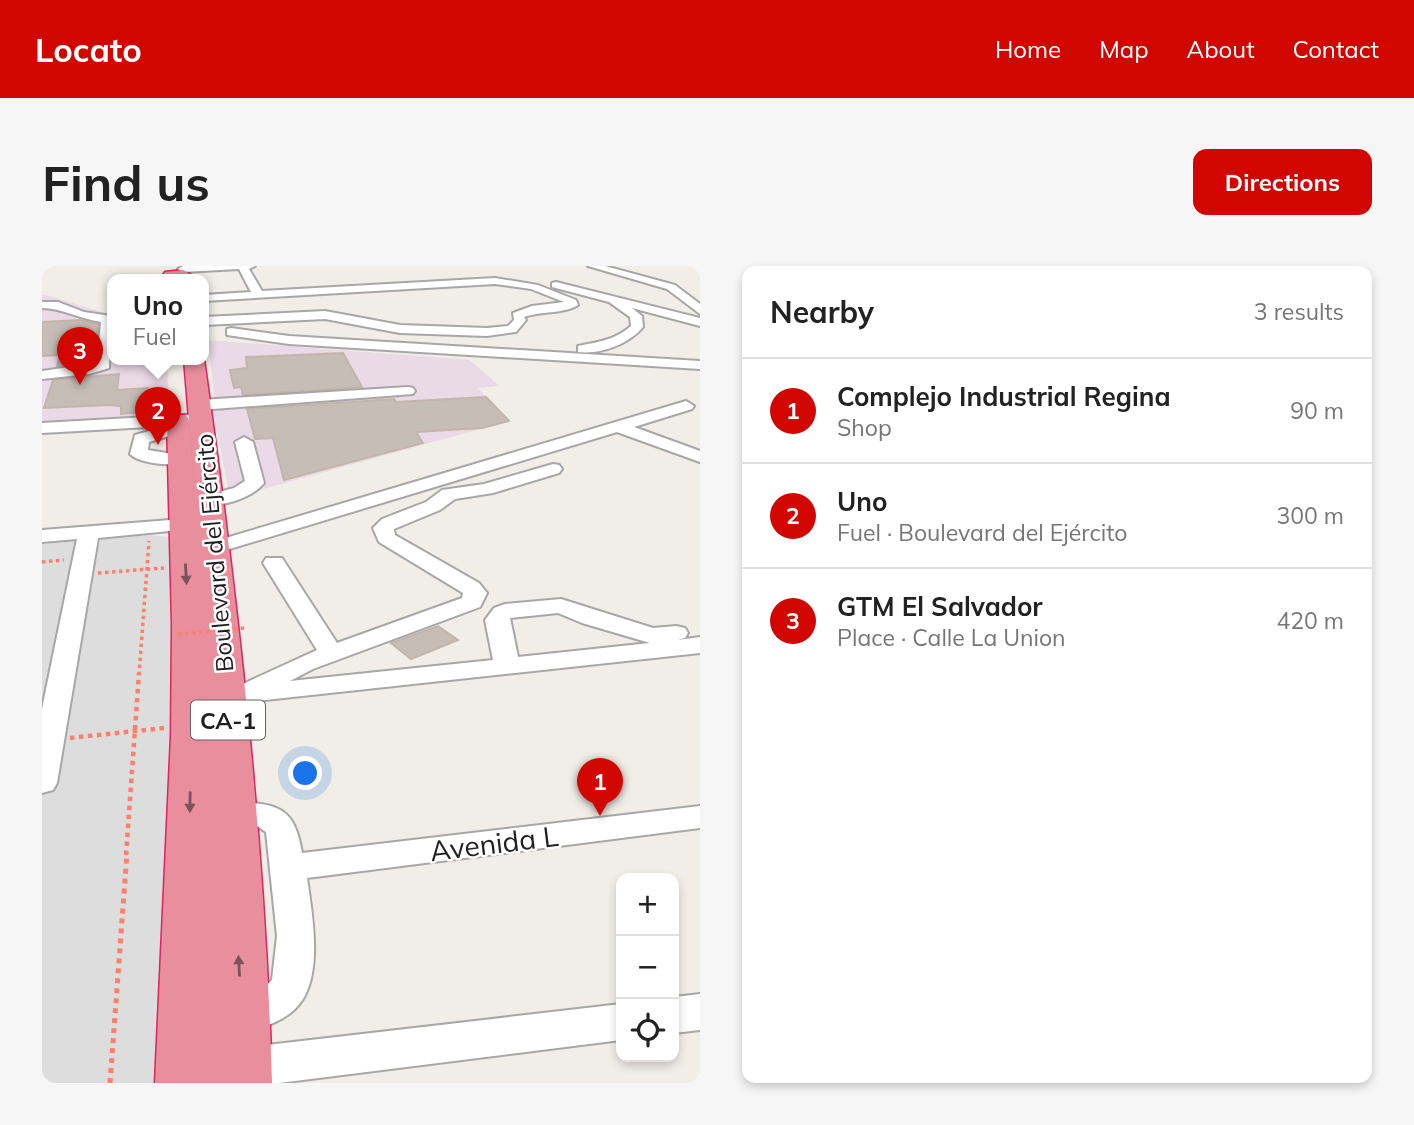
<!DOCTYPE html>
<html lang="en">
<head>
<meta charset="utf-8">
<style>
  :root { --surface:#fff; --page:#f6f6f6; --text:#222; --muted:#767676; --line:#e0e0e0; --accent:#d10600 }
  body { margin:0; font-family:Mulish,sans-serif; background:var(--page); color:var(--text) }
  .controls { position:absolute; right:21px; bottom:21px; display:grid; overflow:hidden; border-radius:14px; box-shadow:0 4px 10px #0003 }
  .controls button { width:63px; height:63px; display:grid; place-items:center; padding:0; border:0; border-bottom:2px solid var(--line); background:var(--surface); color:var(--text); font:35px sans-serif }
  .you { position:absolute; left:264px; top:508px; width:24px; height:24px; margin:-18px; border:5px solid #fff; border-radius:50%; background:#1a73e8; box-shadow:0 0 0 10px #1a73e833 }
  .badge { display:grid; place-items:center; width:46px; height:46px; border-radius:50%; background:var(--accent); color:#fff; font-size:23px; font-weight:700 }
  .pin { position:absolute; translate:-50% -58px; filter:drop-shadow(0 2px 4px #0008) }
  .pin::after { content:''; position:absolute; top:37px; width:24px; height:21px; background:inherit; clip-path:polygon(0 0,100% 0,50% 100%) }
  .popup { position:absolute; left:65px; top:8px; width:102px; height:91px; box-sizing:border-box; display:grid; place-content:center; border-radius:14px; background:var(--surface); filter:drop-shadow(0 2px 5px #0005); font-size:23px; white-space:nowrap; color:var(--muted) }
  .popup b { font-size:26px; color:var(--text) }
  .popup::after { content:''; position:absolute; left:50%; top:100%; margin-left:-14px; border:14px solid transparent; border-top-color:var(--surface) }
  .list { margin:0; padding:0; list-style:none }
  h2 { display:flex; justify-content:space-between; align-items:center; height:91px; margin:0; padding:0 28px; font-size:30px }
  h2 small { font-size:23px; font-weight:400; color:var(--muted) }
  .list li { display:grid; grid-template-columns:46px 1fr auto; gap:21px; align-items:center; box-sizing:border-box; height:105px; padding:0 28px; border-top:2px solid var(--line) }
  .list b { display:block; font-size:26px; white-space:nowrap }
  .list p { margin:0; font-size:23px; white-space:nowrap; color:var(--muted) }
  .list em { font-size:23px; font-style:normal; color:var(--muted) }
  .icon { flex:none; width:38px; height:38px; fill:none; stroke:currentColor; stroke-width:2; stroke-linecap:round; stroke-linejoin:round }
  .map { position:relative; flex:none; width:658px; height:817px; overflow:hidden; border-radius:14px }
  header { display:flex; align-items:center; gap:42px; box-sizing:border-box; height:98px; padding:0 35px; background:var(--accent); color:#fff }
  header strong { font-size:33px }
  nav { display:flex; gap:38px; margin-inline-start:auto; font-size:24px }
  .intro { display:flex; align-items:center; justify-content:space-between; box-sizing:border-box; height:168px; padding:0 42px }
  h1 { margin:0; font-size:49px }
  .button { padding:18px 32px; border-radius:14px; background:var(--accent); color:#fff; font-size:24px; font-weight:700 }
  main { display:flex; gap:42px; padding:0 42px }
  aside { flex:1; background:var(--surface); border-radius:14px; box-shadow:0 4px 10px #0003 }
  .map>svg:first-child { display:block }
  .residential { fill:#dedddd }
  .industrial { fill:#ead9e6 }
  .building { fill:#c6beb6; stroke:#c3b5a9; stroke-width:2 }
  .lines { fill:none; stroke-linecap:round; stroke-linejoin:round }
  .minor-casing { stroke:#a7a7a7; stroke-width:4 }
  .highway-casing { stroke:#df245f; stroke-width:3 }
  .path-far2 { stroke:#fc806c; stroke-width:3.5; stroke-dasharray:3.5 3.5; stroke-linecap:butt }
  .path-far1 { stroke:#fc806c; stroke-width:4.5; stroke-dasharray:4.5 4.5; stroke-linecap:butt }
  .path { stroke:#fc806c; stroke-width:5; stroke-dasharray:5 5; stroke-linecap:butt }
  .minor { fill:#fff; fill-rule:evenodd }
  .highway { fill:#e98e9c; fill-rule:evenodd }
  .rail { stroke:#6e6e6e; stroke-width:2.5; stroke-dasharray:6 6; stroke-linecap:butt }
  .path-bridge { stroke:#fc806c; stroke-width:3.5; stroke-dasharray:3.5 3.5; stroke-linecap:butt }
  .oneway { fill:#7a5258 }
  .labels { text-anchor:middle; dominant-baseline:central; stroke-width:5; stroke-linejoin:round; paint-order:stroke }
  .shield { fill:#fff; stroke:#636363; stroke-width:2 }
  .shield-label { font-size:23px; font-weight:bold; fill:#202020 }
  .street-label { font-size:24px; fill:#202020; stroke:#fff }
  .near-street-label { font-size:28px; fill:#202020; stroke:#fff }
</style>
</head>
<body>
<header>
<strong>Locato</strong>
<nav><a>Home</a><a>Map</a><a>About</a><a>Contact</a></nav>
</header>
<div class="intro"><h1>Find us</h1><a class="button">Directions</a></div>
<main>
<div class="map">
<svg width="658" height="817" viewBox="0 0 658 817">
  <rect width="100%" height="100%" fill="#f1eee7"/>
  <path class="residential" d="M108,269L125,271L133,276L126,817H0V278Z"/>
  <path class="industrial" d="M0,28L70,49L71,93H125L127,148L0,158Z
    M166,74L428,94L457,120L436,122L467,155L188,232L170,140H173Z"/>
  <path class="building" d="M38,54L56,58L53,95L15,100L18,89L0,90V56Z
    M301,87L320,121L201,129L199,121L192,122L188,104L205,102L204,91Z
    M77,108L75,124L106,122V138L99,140V146L79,148V140L67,139L2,142L11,114Z
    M444,131L467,155L440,162L374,166L381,177L242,214L231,172L213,173L205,143L352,133L354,136Z
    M396,360L416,374L369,393L349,377Z"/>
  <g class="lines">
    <g class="minor-casing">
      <path id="minor" d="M213,0L207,3L220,25L453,12L496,19L534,34L536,39C522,48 499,45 482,51L484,54L474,66L445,70L358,67L283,53L162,59V51L283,45L358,59L445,62L466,60L472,54L471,47L490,40L522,36L489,23L453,18L162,35V29L209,26L197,3L141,6L136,3L141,0Z
        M546,0H563L633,19L658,38V48L625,23Z
        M514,16L658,52V60L590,42L600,50L601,61C587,78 558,89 536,86V80C556,76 573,74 589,60L588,51L567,36L510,21V17Z
        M0,36H16L42,46L69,50L67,102L47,108L0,113V105L55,97L59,56C38,53 20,42 0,42Z
        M189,62L247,70L658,95V103L247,78L185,69V63Z
        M366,121L371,122L373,125L371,128L158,144L150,139L158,134Z
        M644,135L652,140L650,143L592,161L658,185V196L575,166L181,285H167L163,281L167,277Z
        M159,148L165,150L167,153L165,156L130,159L136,164L134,168L107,176L106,184L137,189L140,193L137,197C125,200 97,197 88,188L93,169L125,160L0,167V157Z
        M202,171L211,176L222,217C211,231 180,242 162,238L159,234L162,230L192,222L203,215L193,176Z
        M511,198L517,199L520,203L517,207L451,227L413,233L398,244L352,263L353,269L437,317L445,327L438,341L271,403L248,415L451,394L443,354L452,342L463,338L519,333L611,362L634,360L643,362L646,367L643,372L636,374L658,371V387L214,435L192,434L188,428L192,422L275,384L221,297L224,292H240L295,377L420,332L421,327L337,276L331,262L340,253L384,236L400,224L442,218ZM516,347L540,357L608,377L476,391L468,352Z
        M141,253L148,255L151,259L148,263L56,272L15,517L11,524L0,527V443L35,273L0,276V264Z
        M191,535C236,539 252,539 260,587L658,540V562L265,612C270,648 283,715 253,743C240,756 218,762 200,769L186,764L180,751L186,738L217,725L230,714L235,670L224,566L215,560L180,554L175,546L180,538Z
        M658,728V764L632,767V731Z
        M579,738V774L237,817H188L179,802L185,788L200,782Z"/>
    </g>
    <g class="highway-casing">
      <path id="highway" d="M141,4L148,8L146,11L126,13L121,9L123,6Z
        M142,93H162C196,333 223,575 230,817H113L129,470L130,358L125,154L128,149H144L147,154L161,323Z"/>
    </g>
    <path class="path-far2" d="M0,296L22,294
      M56,307L122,302
      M97,409L107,275"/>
    <path class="path-far1" d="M28,472L122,462
      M84,589L97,407"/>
    <path class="path" d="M68,817L85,587"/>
    <use href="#minor" class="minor"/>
    <use href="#highway" class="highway"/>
    <path class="rail" d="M162,60L165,61"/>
    <path class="path-bridge" d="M136,368L203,362"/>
  </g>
  <defs><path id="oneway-solid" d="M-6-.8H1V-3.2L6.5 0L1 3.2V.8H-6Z" transform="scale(1.75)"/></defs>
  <g class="oneway">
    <use href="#oneway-solid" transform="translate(144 308) rotate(87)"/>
    <use href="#oneway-solid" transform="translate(148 536) rotate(91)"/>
    <use href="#oneway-solid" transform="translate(197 700) rotate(-93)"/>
  </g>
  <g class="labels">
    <rect class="shield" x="149" y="434.5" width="74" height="39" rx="5"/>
    <g class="shield-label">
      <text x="186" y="454">CA-1</text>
    </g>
    <g class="street-label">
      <text transform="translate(172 287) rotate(-95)">Boulevard del Ejército</text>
    </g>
    <g class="near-street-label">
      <text transform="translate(452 577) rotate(-7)">Avenida L</text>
    </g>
  </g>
</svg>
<div class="controls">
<button>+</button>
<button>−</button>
<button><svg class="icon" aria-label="locate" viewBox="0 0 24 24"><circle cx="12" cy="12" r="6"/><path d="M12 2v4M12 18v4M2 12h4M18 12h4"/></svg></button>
</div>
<div class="you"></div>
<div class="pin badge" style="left:558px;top:550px">1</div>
<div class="pin badge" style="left:116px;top:179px">2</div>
<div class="popup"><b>Uno</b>Fuel</div>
<div class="pin badge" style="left:38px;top:119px">3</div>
</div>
<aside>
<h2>Nearby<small>3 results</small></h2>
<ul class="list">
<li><span class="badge">1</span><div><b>Complejo Industrial Regina</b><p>Shop</p></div><em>90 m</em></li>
<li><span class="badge">2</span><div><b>Uno</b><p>Fuel · Boulevard del Ejército</p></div><em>300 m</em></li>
<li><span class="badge">3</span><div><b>GTM El Salvador</b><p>Place · Calle La Union</p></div><em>420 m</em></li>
</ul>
</aside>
</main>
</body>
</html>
